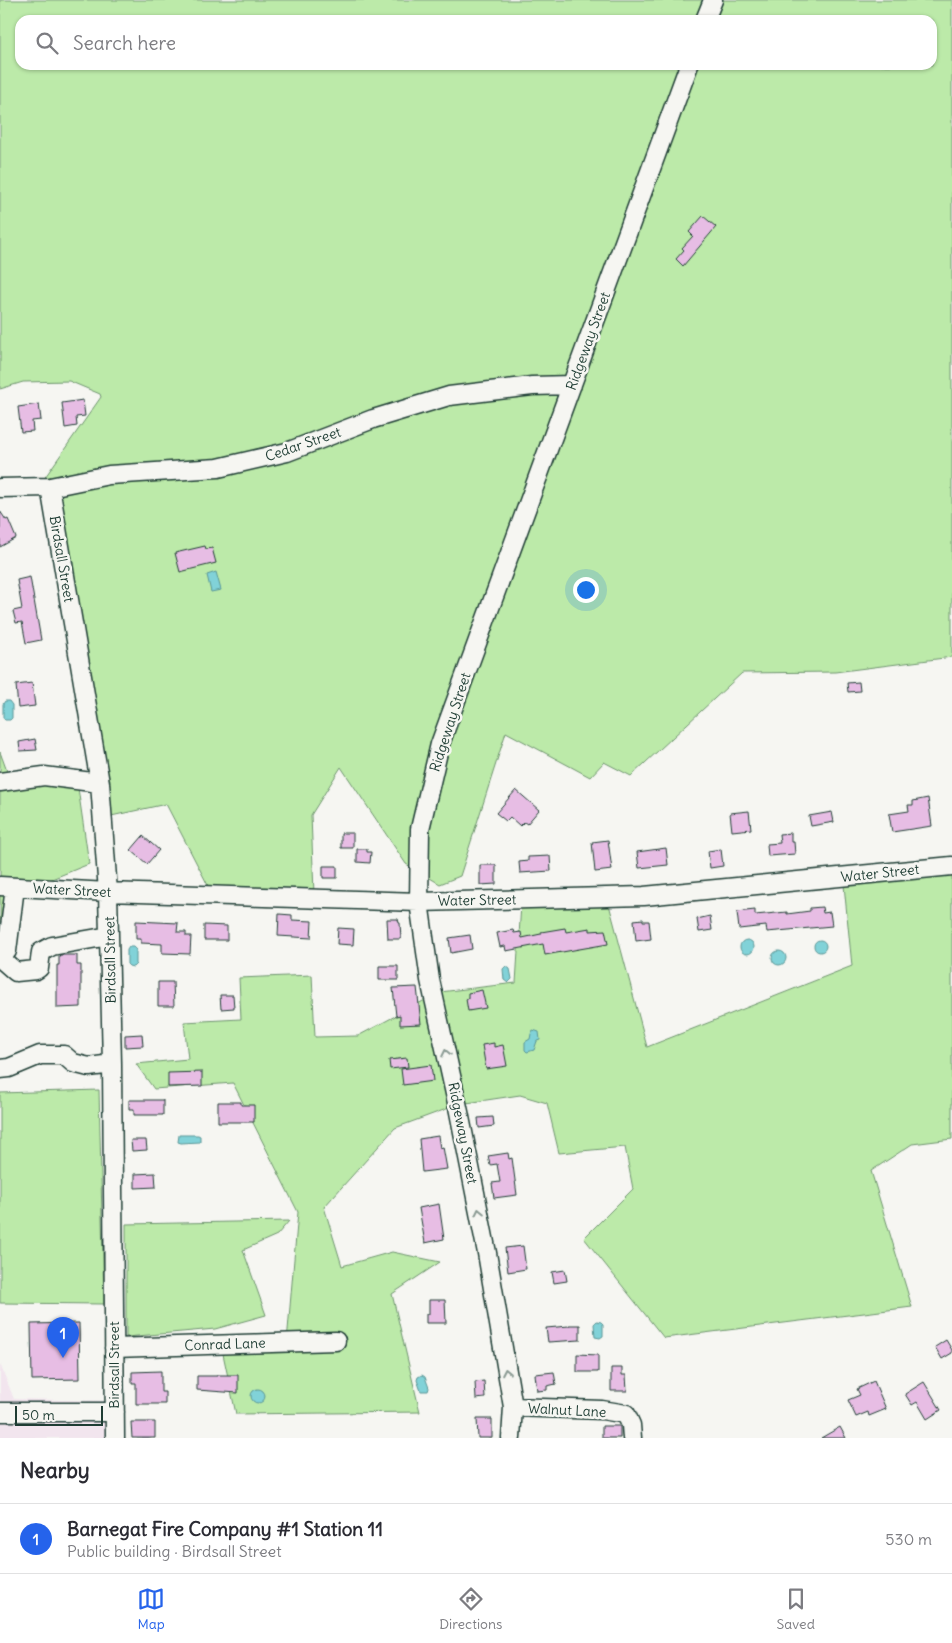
<!DOCTYPE html>
<html lang="en">
<head>
<meta charset="utf-8">
<style>
  :root { --surface:#fff; --page:#f2f2f3; --text:#2b2b33; --muted:#7c7c81; --line:#e1e1e2; --accent:#2563eb }
  body { margin:0; font-family:Delius,sans-serif; background:var(--page); color:var(--text) }
  .scale { position:absolute; left:15px; bottom:12px; width:88px; box-sizing:border-box; padding-left:5px; border:2px solid #1f3d34; border-top:0; font-size:14px; line-height:18px; white-space:nowrap; color:#1f3d34; -webkit-text-stroke:4px #f6f6f2; paint-order:stroke }
  .you { position:absolute; left:585px; top:589px; width:18px; height:18px; margin:-12px; border:4px solid #fff; border-radius:50%; background:#1a73e8; box-shadow:0 0 0 8px #1a73e833 }
  .badge { display:grid; place-items:center; width:32px; height:32px; border-radius:50%; background:var(--accent); color:#fff; font-size:16px; font-weight:700 }
  .pin { position:absolute; translate:-50% -41px; filter:drop-shadow(0 1px 2px #0008) }
  .pin::after { content:''; position:absolute; top:26px; width:18px; height:15px; background:inherit; clip-path:polygon(0 0,100% 0,50% 100%) }
  .list { margin:0; padding:0; list-style:none }
  h2 { display:flex; justify-content:space-between; align-items:center; height:65px; margin:0; padding:0 20px; font-size:21px }
  h2 small { font-size:16px; font-weight:400; color:var(--muted) }
  .list li { display:grid; grid-template-columns:32px 1fr auto; gap:15px; align-items:center; box-sizing:border-box; height:70px; padding:0 20px; border-top:1px solid var(--line) }
  .list b { display:block; font-size:19px; white-space:nowrap }
  .list p { margin:0; font-size:16px; white-space:nowrap; color:var(--muted) }
  .list em { font-size:16px; font-style:normal; color:var(--muted) }
  .icon { flex:none; width:28px; height:28px; fill:none; stroke:currentColor; stroke-width:2; stroke-linecap:round; stroke-linejoin:round }
  .map { position:relative; flex:none; width:952px; height:1438px; overflow:hidden }
  .search { position:absolute; background:var(--surface); box-shadow:0 1px 4px #0004; left:15px; right:15px; top:15px; height:55px; display:flex; align-items:center; gap:12px; box-sizing:border-box; padding:0 18px; border-radius:15px; color:var(--muted); font-size:19px }
  .sheet { height:135px; background:var(--surface) }
  nav { display:flex; justify-content:space-around; align-items:center; box-sizing:border-box; height:70px; border-top:1px solid var(--line); background:var(--surface); font-size:14px; color:var(--muted) }
  nav a { display:grid; justify-items:center; gap:2px }
  nav .on { color:var(--accent) }
  .map>svg:first-child { display:block }
  .built { fill:#f2e5ee }
  .green { fill:#bceaa9; stroke:#6e946e; fill-rule:evenodd }
  .water { fill:#81d2d8; stroke:#5a9696 }
  .building { fill:#e7bde4; stroke:#1f3d34 }
  .lines { fill:none; stroke-linecap:round; stroke-linejoin:round }
  .minor-casing { stroke:#1f3d34; stroke-width:21 }
  .minor { stroke:#f6f6f2; stroke-width:18 }
  .oneway { stroke:#8a9a93 }
  .labels { text-anchor:middle; dominant-baseline:central; stroke-width:5; stroke-linejoin:round; paint-order:stroke }
  .street-label { font-size:14px; fill:#1f3d34; stroke:#f6f6f2 }
</style>
</head>
<body>
<div class="map">
<svg width="952" height="1438" viewBox="0 0 952 1438">
  <rect width="100%" height="100%" fill="#f6f6f2"/>
  <filter id="ink" filterUnits="userSpaceOnUse"><feTurbulence type="fractalNoise" baseFrequency=".02" numOctaves="2"/><feDisplacementMap in="SourceGraphic" scale="10" xChannelSelector="R" yChannelSelector="G"/><feConvolveMatrix kernelMatrix="1 2 1 2 8 2 1 2 1" color-interpolation-filters="sRGB"/></filter>
  <g filter="url(#ink)">
    <path class="built" d="M0,1364L14,1399L113,1401L112,1438H0Z"/>
    <path class="green" d="M0,0H952V657L835,672L742,673L631,776L604,762L590,777L506,732L460,876L440,884L406,864L341,767L311,815L314,894L214,897L166,804L102,818L41,483L101,397L100,394L69,381L23,382L0,389ZM20,20H932V65H20Z
      M0,752L8,774L77,781L89,864L7,897L0,946Z
      M952,866V1139L912,1144L871,1171L912,1307L664,1338L584,1238L633,1189L625,1147L559,1153L547,1103L520,1095L460,1104L395,1128L324,1207L342,1266L392,1252L440,1262L392,1294L420,1412L236,1414L223,1354L287,1342L298,1212L233,1083L154,1089L136,1064L188,1059L184,1022L241,1019L239,978L312,975L315,1037L358,1036L440,992L516,983L521,904L607,897L647,1047L852,966L843,875Z
      M99,1090L104,1304L0,1303V1093Z
      M289,1221L277,1235L243,1250L266,1315L215,1329L126,1337V1224Z"/>
    <path class="water" d="M216,572L221,590L211,592L207,575Z
      M5,701H9L12,705V718L10,720H5L3,718V704Z
      M814 946a6 6 0 1 1 12 0a6 6 0 1 1-12 0Z
      M740 947a7 7 0 1 1 14 0a7 7 0 1 1-14 0Z
      M129,947H133L136,950V964L133,967L129,966L127,964V950Z
      M772 958a7 7 0 1 1 14 0a7 7 0 1 1-14 0Z
      M506,966L510,969L512,979L508,983L504,980L503,969Z
      M533,1030L539,1032L540,1040L537,1041L534,1050L527,1052L525,1050V1042L530,1039L531,1034Z
      M179,1135H198L200,1136V1142L181,1143L178,1142Z
      M597,1321L601,1322L603,1324V1336L600,1338L595,1337L594,1324Z
      M422,1375L425,1377L429,1388L428,1391H421L417,1380L418,1377Z
      M251 1396a7 7 0 1 1 14 0a7 7 0 1 1-14 0Z"/>
    <path class="building" d="M703,216L716,227L683,266L676,259L684,250L682,248L693,236L689,232Z
      M83,400L85,416L76,417L77,426L65,428L62,403Z
      M39,404L41,420L32,421L33,431L21,432L18,407Z
      M0,511L6,520L8,519L16,538L0,547Z
      M205,546L206,549L212,548L216,563L180,572L175,553Z
      M30,577L41,640L26,643L22,622L16,623L13,611L22,609L17,580Z
      M859,682L860,691L848,692L847,683Z
      M32,683L35,706L18,708L16,685Z
      M35,739L37,750L20,751L19,742Z
      M516,790L539,810L527,824L524,822L520,826L510,817L506,821L496,813Z
      M928,798L932,826L892,832L889,814L909,811L908,805H913V801Z
      M749,811L751,829L732,831L730,813Z
      M832,812L834,822L811,826L809,816Z
      M341,833H353V848H341Z
      M791,833V842H794L795,854L768,856L767,844L780,843L779,834Z
      M143,836L159,850L147,864L131,850Z
      M608,840L612,870L595,872L592,842Z
      M666,848L668,865L639,868L637,852Z
      M357,849H367V852H371L370,863L357,862Z
      M721,849L723,866L710,868L708,851Z
      M550,856L551,871L520,873L519,862L528,861V857Z
      M480,865H496V884L480,885Z
      M323,866H337V878H323Z
      M822,907L823,913L830,912L832,926L767,932L766,926L739,929L737,912L755,910V915L787,912V914L810,911V908Z
      M279,914L292,915V920L312,921L311,938L278,936Z
      M710,916L712,930L699,932L697,919Z
      M387,919H398L399,923H400L401,939H388Z
      M643,919V921H649L651,939L636,941L634,920Z
      M136,921L178,923L177,932H186V936H191L190,954L162,953V944L141,943V939H136Z
      M204,925L227,926V940H204Z
      M338,928L354,929L353,945L337,944Z
      M565,928L566,932L590,928V931L605,930L608,944L545,955L543,944L506,951L505,946L500,947L497,933L513,930L514,933L521,932L522,938L541,934V932Z
      M470,935L472,949L451,953L449,938Z
      M60,955H77V965H81V1007L57,1008V965H59V956Z
      M379,966H398V980H379Z
      M158,982H173L174,1006H158Z
      M417,987L421,1024L400,1025V1015L396,1016L393,988Z
      M482,990L486,1008L468,1011L466,999H468V993Z
      M220,995H233L234,1008L221,1009Z
      M142,1034L143,1046L125,1047V1035Z
      M494,1043V1047L503,1045L507,1066L486,1069L482,1045Z
      M407,1058L408,1067L390,1069L389,1060Z
      M431,1065L433,1081L403,1085L401,1069Z
      M202,1072V1086L168,1087V1073Z
      M129,1100H163V1115H134V1109H129Z
      M218,1102H241V1105H254V1122H218Z
      M493,1117L494,1126L479,1128L478,1118Z
      M438,1136L440,1148L443,1147L447,1169L422,1172L419,1139Z
      M131,1140H146L147,1150L132,1151Z
      M508,1153L509,1159L512,1158L517,1195L494,1198L492,1183L500,1182L497,1164L490,1165L488,1156Z
      M155,1173L156,1187L135,1188V1174Z
      M439,1204L444,1239L425,1243L419,1208Z
      M523,1246L526,1269L508,1272L505,1248Z
      M565,1270L567,1281L554,1283L552,1272Z
      M429,1300H445L446,1323H426V1314H429Z
      M79,1323L80,1379L32,1380L31,1324Z
      M569,1325H580V1340L548,1342L546,1328L569,1326Z
      M946,1340L952,1350V1353L942,1359L935,1347Z
      M577,1354L598,1355V1372H577Z
      M611,1368H622V1375H626L627,1391H611Z
      M161,1371V1392H165V1404H136V1383H132V1372Z
      M554,1372L556,1384L547,1386V1390L537,1391L535,1374Z
      M217,1375H238V1393L197,1390V1376H217Z
      M484,1381L485,1398L476,1399L475,1382Z
      M874,1381L886,1409L869,1416L868,1412L856,1417L848,1400L860,1395L857,1389Z
      M924,1382L941,1410L927,1419L917,1402L912,1405L905,1394Z
      M477,1419H492V1438H478Z
      M131,1422H155V1438H132Z
      M602,1426H620V1438H602Z
      M840,1427L846,1438H821Z"/>
    <g class="lines">
      <g class="minor-casing">
        <path id="minor" d="M705,20L713,0
          M50,487L100,783L108,892L112,1064L115,1438
          M0,488L50,487L109,475L218,468L287,452L373,419L449,396L532,386L572,385
          M0,782L44,776L100,783
          M0,886L108,892L419,902L644,896L952,866
          M0,958L16,972L36,970L39,968L41,952L52,946L109,936
          M0,958L7,951L15,887
          M0,1069L9,1068L40,1055H64L73,1063L89,1067L112,1064
          M114,1348L336,1341
          M513,1407L602,1410L626,1414L631,1425L632,1438
          M0,1412H115
          M511,1438L513,1407L487,1253L459,1112L430,980L419,902L420,829L440,744L689,65"/>
      </g>
      <use href="#minor" class="minor"/>
    </g>
    <defs><path id="oneway-chevron" d="M-2-3.5L2.5 0L-2 3.5" fill="none" stroke-width="1.6" stroke-linecap="round" stroke-linejoin="round" transform="scale(1.25)"/></defs>
    <g class="oneway">
      <use href="#oneway-chevron" transform="translate(446 1053) rotate(-102)"/>
      <use href="#oneway-chevron" transform="translate(479 1212) rotate(-102)"/>
      <use href="#oneway-chevron" transform="translate(506 1372) rotate(-101)"/>
    </g>
  </g>
  <g class="labels">
    <g class="street-label">
      <text transform="translate(588 341) rotate(-70)">Ridgeway Street</text>
      <text transform="translate(303 444) rotate(-19)">Cedar Street</text>
      <text transform="translate(62 559) rotate(80)">Birdsall Street</text>
      <text transform="translate(450 722) rotate(-72)">Ridgeway Street</text>
      <text transform="translate(880 873) rotate(-6)">Water Street</text>
      <text transform="translate(72 890) rotate(3)">Water Street</text>
      <text transform="translate(477 900) rotate(-1)">Water Street</text>
      <text transform="translate(110 960) rotate(-91)">Birdsall Street</text>
      <text transform="translate(463 1133) rotate(79)">Ridgeway Street</text>
      <text transform="translate(225 1344) rotate(-2)">Conrad Lane</text>
      <text transform="translate(114 1365) rotate(-90)">Birdsall Street</text>
      <text transform="translate(567 1410) rotate(3)">Walnut Lane</text>
    </g>
  </g>
</svg>
<div class="scale">50 m</div>
<div class="you"></div>
<div class="pin badge" style="left:63px;top:1358px">1</div>
<div class="search"><svg class="icon" aria-label="search" viewBox="0 0 24 24"><circle cx="10" cy="10" r="6"/><path d="M15 15l6 6"/></svg>Search here</div>
</div>
<section class="sheet">
<h2>Nearby<small></small></h2>
<ul class="list">
<li><span class="badge">1</span><div><b>Barnegat Fire Company #1 Station 11</b><p>Public building · Birdsall Street</p></div><em>530 m</em></li>
</ul>
</section>
<nav>
<a class="on"><svg class="icon" aria-label="map" viewBox="0 0 24 24"><path d="M3 6l6-2 6 2 6-2v14l-6 2-6-2-6 2zM9 4v14M15 6v14"/></svg>Map</a>
<a><svg class="icon" aria-label="directions" viewBox="0 0 24 24"><path d="M12 3l9 9-9 9-9-9zM9 14v-3h6M13 9l2 2-2 2"/></svg>Directions</a>
<a><svg class="icon" aria-label="saved" viewBox="0 0 24 24"><path d="M7 4h10v16l-5-4-5 4z"/></svg>Saved</a>
</nav>
</body>
</html>
